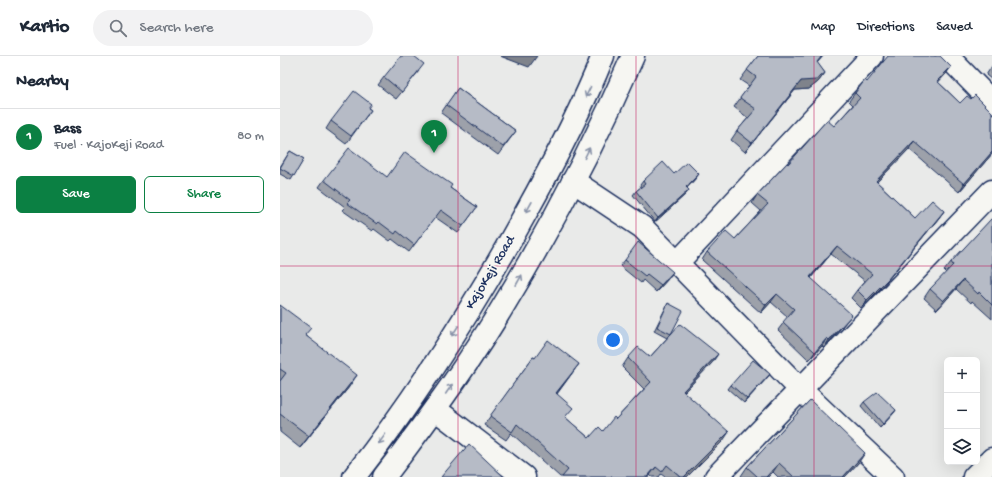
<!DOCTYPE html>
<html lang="en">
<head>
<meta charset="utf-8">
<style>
  :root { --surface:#fff; --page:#f2f2f3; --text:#1f2937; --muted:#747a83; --line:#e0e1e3; --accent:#0b8043 }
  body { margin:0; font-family:"Gochi Hand",sans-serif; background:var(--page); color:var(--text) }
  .controls { position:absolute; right:12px; bottom:12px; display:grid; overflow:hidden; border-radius:6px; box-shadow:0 4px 16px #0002 }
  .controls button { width:36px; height:36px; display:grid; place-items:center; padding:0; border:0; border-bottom:1px solid var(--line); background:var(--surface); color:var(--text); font:20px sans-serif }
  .you { position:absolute; left:333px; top:284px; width:14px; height:14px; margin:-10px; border:3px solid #fff; border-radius:50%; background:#1a73e8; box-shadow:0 0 0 6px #1a73e833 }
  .badge { display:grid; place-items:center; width:26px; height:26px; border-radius:50%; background:var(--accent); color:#fff; font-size:13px; font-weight:700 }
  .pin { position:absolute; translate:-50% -33px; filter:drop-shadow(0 1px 2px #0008) }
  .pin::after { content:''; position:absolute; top:21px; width:14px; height:12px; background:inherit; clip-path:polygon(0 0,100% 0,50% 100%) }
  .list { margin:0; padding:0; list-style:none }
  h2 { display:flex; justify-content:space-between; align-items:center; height:52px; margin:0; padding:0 16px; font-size:17px }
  h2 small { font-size:13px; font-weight:400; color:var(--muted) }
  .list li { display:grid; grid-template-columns:26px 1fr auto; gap:12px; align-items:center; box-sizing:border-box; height:56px; padding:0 16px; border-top:1px solid var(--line) }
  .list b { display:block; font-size:15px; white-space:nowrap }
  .list p { margin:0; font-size:13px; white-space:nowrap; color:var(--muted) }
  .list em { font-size:13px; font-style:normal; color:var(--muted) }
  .actions { display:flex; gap:8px; padding:12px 16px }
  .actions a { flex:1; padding:9px 0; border:1px solid var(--accent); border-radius:6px; text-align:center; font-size:14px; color:var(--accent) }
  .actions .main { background:var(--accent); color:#fff }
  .icon { flex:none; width:22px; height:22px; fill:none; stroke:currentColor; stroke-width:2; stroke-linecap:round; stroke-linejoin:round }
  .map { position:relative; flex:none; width:712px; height:421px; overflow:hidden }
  header { display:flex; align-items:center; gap:24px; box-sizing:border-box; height:56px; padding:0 20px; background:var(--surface); border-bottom:1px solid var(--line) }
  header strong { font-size:19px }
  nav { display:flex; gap:22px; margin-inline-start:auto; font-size:14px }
  .search { width:280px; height:36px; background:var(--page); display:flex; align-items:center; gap:10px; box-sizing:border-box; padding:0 14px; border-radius:22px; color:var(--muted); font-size:15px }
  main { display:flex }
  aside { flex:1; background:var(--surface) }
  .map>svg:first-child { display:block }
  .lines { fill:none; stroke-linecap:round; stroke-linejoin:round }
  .minor-casing { stroke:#1b2f5e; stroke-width:25 }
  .primary-casing { stroke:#1b2f5e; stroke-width:25 }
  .minor { stroke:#f6f6f2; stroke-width:22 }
  .primary { stroke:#f6f6f2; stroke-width:22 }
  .wall { fill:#9da1aa; stroke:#1b2f5e }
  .shaded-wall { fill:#7f838b; stroke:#1b2f5e }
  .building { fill:#b6bbc6; stroke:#1b2f5e }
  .oneway { stroke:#8892a8 }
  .grid { fill:none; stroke:#c2185b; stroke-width:1; stroke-opacity:0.55 }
  .labels { text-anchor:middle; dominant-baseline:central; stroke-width:3; stroke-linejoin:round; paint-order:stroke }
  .street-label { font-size:14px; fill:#1b2f5e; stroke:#f6f6f2 }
</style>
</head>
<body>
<header>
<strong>Kartio</strong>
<div class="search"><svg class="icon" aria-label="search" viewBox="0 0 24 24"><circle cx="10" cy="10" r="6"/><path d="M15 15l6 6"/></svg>Search here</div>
<nav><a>Map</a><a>Directions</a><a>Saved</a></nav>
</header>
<main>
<aside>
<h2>Nearby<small></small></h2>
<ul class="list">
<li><span class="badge">1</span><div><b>Bass</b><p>Fuel · KajoKeji Road</p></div><em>80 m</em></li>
</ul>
<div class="actions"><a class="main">Save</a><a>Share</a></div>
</aside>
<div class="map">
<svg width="712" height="421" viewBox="0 0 712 421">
  <rect width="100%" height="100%" fill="#e9eae9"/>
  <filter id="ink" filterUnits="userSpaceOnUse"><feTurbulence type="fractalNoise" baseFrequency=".025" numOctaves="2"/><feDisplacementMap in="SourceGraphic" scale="8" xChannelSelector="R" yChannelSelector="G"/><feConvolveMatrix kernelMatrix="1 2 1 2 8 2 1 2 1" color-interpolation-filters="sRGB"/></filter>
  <g filter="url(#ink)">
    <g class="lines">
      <g class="minor-casing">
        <path id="minor" d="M667,0L712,46
          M293,125L362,171L520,333L613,421
          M398,206L592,0
          M155,353L244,421
          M436,421L712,135
          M694,421L712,403"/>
      </g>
      <g class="primary-casing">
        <path id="primary" d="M74,421C138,339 194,251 244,160C273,108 301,55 323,0
          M104,421C147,365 189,308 225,247C273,168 316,85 353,0"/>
      </g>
      <use href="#minor" class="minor"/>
      <use href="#primary" class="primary"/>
    </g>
    <path class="wall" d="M478,0H543L537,7L545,17L538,26L529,33L515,34L465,96L451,84L457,75L468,62L454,51L469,30L460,24Z
      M712,10V24L706,19Z
      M671,11L665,19L658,26L680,47L691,43L712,56V98L679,136L629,93L597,126L635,162L664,155L658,163L602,231L581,252L571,242L577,234L585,225L551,198L531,222L566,266L544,292L542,290L529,304L498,274L508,261L491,246L481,257L422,204L427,196L455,183L481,155L472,147L477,139L508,108L554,70L573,49L569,45L575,37L587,26Z
      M139,15L116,43L98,29L104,21Z
      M178,32L236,75L218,99L161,57Z
      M88,52L91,54L66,88L46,73L51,65Z
      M10,95L24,103L11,124L0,118V111Z
      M394,118L416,122L407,132L409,134L406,138L375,166L353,139L356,135L361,131L360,129L363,125Z
      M107,121L170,132L197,151L178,177L155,161L129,196L112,183L110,185L94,173L92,175L62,154L65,151L39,131L44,124Z
      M712,163V263L692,245L691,247L676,233L657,254L644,242L650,233L666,217L664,215L671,206Z
      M345,204L388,223L376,236L363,224L361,227L340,210Z
      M388,247L392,277L432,307L404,336L443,385L407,421H385L381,418L379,421H372L370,419L369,421H280L231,377L226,384L204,369L253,301L293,316L277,338L286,362L309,382L323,375L336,363L364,333L342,311L348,302L370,301L387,282L374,275Z
      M0,249L26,279L69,331L20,392L0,376Z
      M490,318L487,322L464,347L448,333L451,329Z
      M530,344L579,406L565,421H498L493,416L488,421H462L461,420L467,411Z
      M584,346L616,354L613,358L600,372L581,350Z"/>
    <path class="shaded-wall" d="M220,0H257L249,11Z
      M542,0H543L530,15L537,6Z
      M671,11L665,19L652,33L657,25Z
      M545,17L538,26L529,33L515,34L465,96L472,87L521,25Z
      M634,85L629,93L590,133L596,125Z
      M712,96V98L679,136L684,128Z
      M419,118L416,122L404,135L406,131Z
      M409,134L406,138L375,166L378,162Z
      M664,155L658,163L602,231L581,252L587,244Z
      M557,190L551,198L524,229L530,221Z
      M393,216L388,223L376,236L381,229Z
      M683,224L676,233L657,254L663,245Z
      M497,238L491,246L481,257L486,249Z
      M572,259L566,266L544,292L549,284Z
      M547,282L542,290L529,304L535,296Z
      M438,298L432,307L397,343L403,335Z
      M299,308L293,316L270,346L276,337Z
      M490,318L487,322L464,347L467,343Z
      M77,319L69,331L20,392L29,380Z
      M616,354L613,358L600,372L603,368Z
      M449,376L443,385L407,421H404Z
      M585,397L579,406L565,421H563Z
      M499,407L493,416L488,421H486Z
      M376,411L370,419L369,421H367Z"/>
    <path class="building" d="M121,0H134L144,8L122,36L104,21Z
      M478,0H542L537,6L545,17L536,24L521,25L472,87L457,75L476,53L460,42L476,21L467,14Z
      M608,0H660L671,11L657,25L680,47L687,40L691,43L695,39L712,56V96L684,128L634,85L596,125L635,162L652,144L664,155L608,223L587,244L577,234L592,218L557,190L530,221L572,259L549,284L547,282L535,296L503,266L514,253L497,238L486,249L427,196L446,175L455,183L488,148L477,139L507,107L508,108L547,64L554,70L580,42L575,37L585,24L587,26Z
      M178,32L236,75L223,91L166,49Z
      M74,35L91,48L88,52L91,54L71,80L51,65Z
      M69,92L107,121L125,96L172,129L170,132L197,151L183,170L161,154L134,189L117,175L115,178L99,166L97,168L67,147L70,144L44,124Z
      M10,95L24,103L14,120L0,112Z
      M383,106L394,118L407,106L419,118L406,131L409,134L378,162L356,135L365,128L363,125Z
      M711,163H712V249L699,236L698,238L683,224L663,245L650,233L673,209L671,206Z
      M358,186L393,216L381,229L367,218L365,220L345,204Z
      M388,247L403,255L391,278L377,271Z
      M0,249L31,272L25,279L77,319L29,380L0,358V325L6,317L0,313Z
      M400,268L438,298L403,335L449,376L404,421H401L387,409L382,416L376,411L367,421H282L288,414L237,368L232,376L210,360L253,301L255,302L268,284L299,308L276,337L293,352L285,361L309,382L319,371L323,375L334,361L336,363L371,326L348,302L358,291L370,301Z
      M473,304L490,318L467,343L451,329Z
      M597,336L616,354L603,368L584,346Z
      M530,344L585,397L563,421H514L499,407L486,421H478L467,411Z
      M189,388L224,421H161Z"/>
    <defs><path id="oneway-shaft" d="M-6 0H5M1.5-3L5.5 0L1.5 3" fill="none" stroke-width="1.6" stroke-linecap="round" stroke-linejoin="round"/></defs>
    <g class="oneway">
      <use href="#oneway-shaft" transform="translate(308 36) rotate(116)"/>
      <use href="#oneway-shaft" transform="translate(307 97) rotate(-64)"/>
      <use href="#oneway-shaft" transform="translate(249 151) rotate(119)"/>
      <use href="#oneway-shaft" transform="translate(239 224) rotate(-61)"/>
      <use href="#oneway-shaft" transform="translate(175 275) rotate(123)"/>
      <use href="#oneway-shaft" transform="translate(169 333) rotate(-56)"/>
      <use href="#oneway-shaft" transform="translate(102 383) rotate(126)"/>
    </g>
  </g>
  <path class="grid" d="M178,0V421M356,0V421M534,0V421M0,210H712"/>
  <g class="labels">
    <g class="street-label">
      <text transform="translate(211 217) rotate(-59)">KajoKeji Road</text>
    </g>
  </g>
</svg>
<div class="controls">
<button>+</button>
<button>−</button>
<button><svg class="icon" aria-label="layers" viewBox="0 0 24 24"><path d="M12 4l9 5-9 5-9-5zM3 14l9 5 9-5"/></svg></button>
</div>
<div class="you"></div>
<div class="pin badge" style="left:154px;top:97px">1</div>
</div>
</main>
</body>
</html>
